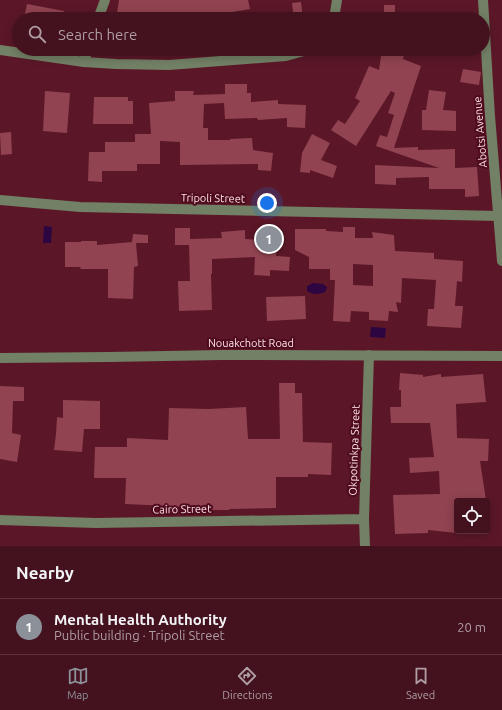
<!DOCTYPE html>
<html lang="en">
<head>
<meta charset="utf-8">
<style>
  :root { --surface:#44111e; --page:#4b1a27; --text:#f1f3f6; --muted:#af9da4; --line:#5c313c; --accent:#8c9099 }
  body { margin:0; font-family:Ubuntu,sans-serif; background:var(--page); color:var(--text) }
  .controls { position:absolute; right:12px; bottom:12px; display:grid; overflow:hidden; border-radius:4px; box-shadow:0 2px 10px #0003 }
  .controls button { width:36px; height:36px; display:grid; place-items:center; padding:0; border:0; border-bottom:1px solid var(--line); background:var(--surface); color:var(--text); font:20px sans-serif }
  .you { position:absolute; left:267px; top:203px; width:14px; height:14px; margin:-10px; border:3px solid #fff; border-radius:50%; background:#1a73e8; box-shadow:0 0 0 6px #1a73e833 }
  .badge { display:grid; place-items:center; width:26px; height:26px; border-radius:50%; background:var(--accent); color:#fff; font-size:13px; font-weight:700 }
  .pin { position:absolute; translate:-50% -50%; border:2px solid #fff; box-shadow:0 1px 4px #0006 }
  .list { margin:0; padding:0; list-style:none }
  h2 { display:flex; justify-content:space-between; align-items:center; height:52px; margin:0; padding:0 16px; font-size:17px }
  h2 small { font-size:13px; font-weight:400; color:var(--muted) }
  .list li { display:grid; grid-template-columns:26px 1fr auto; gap:12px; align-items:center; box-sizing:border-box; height:56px; padding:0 16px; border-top:1px solid var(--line) }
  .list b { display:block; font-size:15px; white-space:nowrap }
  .list p { margin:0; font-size:13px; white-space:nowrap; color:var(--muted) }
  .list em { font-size:13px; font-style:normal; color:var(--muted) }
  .icon { flex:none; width:22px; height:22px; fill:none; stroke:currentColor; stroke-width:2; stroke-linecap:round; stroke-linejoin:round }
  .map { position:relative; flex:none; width:502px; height:546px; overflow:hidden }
  .search { position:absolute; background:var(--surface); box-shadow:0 2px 10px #0003; left:12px; right:12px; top:12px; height:44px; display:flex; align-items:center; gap:10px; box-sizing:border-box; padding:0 14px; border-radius:22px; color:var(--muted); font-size:15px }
  .sheet { height:108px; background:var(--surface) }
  nav { display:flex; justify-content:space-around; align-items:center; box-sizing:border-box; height:56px; border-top:1px solid var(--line); background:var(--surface); font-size:11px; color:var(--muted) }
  nav a { display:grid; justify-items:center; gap:2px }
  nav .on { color:var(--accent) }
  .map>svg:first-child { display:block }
  .water { fill:#2d0541 }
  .building { fill:#914351; fill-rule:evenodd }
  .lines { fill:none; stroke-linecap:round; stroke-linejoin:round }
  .minor { stroke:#728065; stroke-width:10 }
  .labels { text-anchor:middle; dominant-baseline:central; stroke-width:4; stroke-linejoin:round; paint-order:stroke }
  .street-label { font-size:11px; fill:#fee3e6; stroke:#4f0b1e }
</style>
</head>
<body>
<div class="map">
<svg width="502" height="546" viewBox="0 0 502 546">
  <rect width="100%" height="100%" fill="#5b1728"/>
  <path class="water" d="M44,226L52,227L51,243H43Z
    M313,283L323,284L327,287L326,291C321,295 313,295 307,291V286Z
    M371,327L386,328L385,338L370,337Z"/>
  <path class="building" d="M119,0H248L250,9L220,14L221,19H116Z
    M301,2L303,19H294L292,3Z
    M27,4L64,11L62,19H24Z
    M384,5H395V19H384Z
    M382,49H405L403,59L421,66L394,148L418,147V150L455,149V168L477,167L479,196L465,197V189H429V177L396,178V185L375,184V165L439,168L376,146L380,135L387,137L394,115L388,113L395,93L391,91L356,146L331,130L338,120L345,124L360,101L355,98L369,66L379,70Z
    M463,69L481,72L479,85L460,82Z
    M225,84H247V93H251V102L278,100V104L306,105L305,128L287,127V118L258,120L257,118L225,119L224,103L204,104L203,128H208V140H230V139L252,138L253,150L273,153L271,171L258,170V164L180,165V142L160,141V164H137V171H102V182L88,181L89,152H105V142H135V134H151L149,103L175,101V91H194L193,95L225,94Z
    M429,90L446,92L443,110L456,111V131L422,130V110H426Z
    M45,91L70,93L67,133L43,131Z
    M94,97H128V101H133V124H93Z
    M11,132L12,154L1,155L0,133Z
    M312,134L330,143L321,160L337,166L333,178L310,170V173L300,172L302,153Z
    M343,227H355V238H373L372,232L394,235L395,251L434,253V259L463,261L462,282L457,281L455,306H463L461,328L427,326L428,309H434L436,280L402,278L401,303L396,302L398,312L389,311L388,321L369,320V312L351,311L350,322L333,321L335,280H330V269H309V257L295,250V229H326V231L343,232ZM353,264L373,265V286L353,285Z
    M175,228H190V239L222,238L221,232L245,230V239L277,241L276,256L290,257L289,271L270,270V276L254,275L255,257L212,259V274H211L212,310L179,311L178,281H190L189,245H175Z
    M133,234L148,235V243H136L138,266L134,267L133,299L108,298V269H80L81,267H65V242H81V241H97V245L132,242Z
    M305,296L306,319L267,321L266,297Z
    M400,373L423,375V377L441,374V377L483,374L486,402L456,404L457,438L489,439L488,461H480L486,500L457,501V533L428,530V533L395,534L393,495L440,494L439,471L410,473L409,458L434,457L430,423H391L390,407H401V390H399Z
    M279,383H295V393H302L303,442L332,443L331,475L308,474V477H276V508L229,509V510H201V507H168L169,506L125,504L126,478H94L95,447H127V438L168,440L169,408L209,409L246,407L248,439H280Z
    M0,386L24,387V401H13L12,433L21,435L17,462L0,459Z
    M63,400L100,401V429H84L82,452L54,450L56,434L57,417L63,418Z"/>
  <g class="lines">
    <path class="minor" d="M483,0L490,116L502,261
      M98,19L105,0
      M334,19L337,0
      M0,50L84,62L116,64L169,65L286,56L311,49
      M84,62L88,49
      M0,200L80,207L499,216
      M0,358L109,357L222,355L502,356
      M0,520L96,523L364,519
      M365,546L364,519L369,355"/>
  </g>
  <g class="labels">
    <g class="street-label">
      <text transform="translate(480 132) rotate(-95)">Abotsi Avenue</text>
      <text transform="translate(213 198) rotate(1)">Tripoli Street</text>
      <text x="251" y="343">Nouakchott Road</text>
      <text transform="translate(354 450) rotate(-88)">Okpotinkpa Street</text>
      <text transform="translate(182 509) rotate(-1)">Cairo Street</text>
    </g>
  </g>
</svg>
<div class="controls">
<button><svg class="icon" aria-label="locate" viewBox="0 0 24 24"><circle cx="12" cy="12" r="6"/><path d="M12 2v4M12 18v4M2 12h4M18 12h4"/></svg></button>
</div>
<div class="you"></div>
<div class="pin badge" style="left:269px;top:239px">1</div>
<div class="search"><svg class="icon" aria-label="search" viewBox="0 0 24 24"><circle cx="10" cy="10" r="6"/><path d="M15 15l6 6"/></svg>Search here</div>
</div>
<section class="sheet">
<h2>Nearby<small></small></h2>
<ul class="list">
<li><span class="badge">1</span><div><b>Mental Health Authority</b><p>Public building · Tripoli Street</p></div><em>20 m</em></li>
</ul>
</section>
<nav>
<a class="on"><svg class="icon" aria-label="map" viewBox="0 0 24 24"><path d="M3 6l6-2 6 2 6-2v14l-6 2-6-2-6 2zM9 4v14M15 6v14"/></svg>Map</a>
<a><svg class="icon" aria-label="directions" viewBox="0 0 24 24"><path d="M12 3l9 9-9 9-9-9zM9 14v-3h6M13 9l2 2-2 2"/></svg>Directions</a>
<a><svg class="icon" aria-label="saved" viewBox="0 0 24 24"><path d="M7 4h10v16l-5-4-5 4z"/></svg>Saved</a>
</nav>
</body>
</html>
